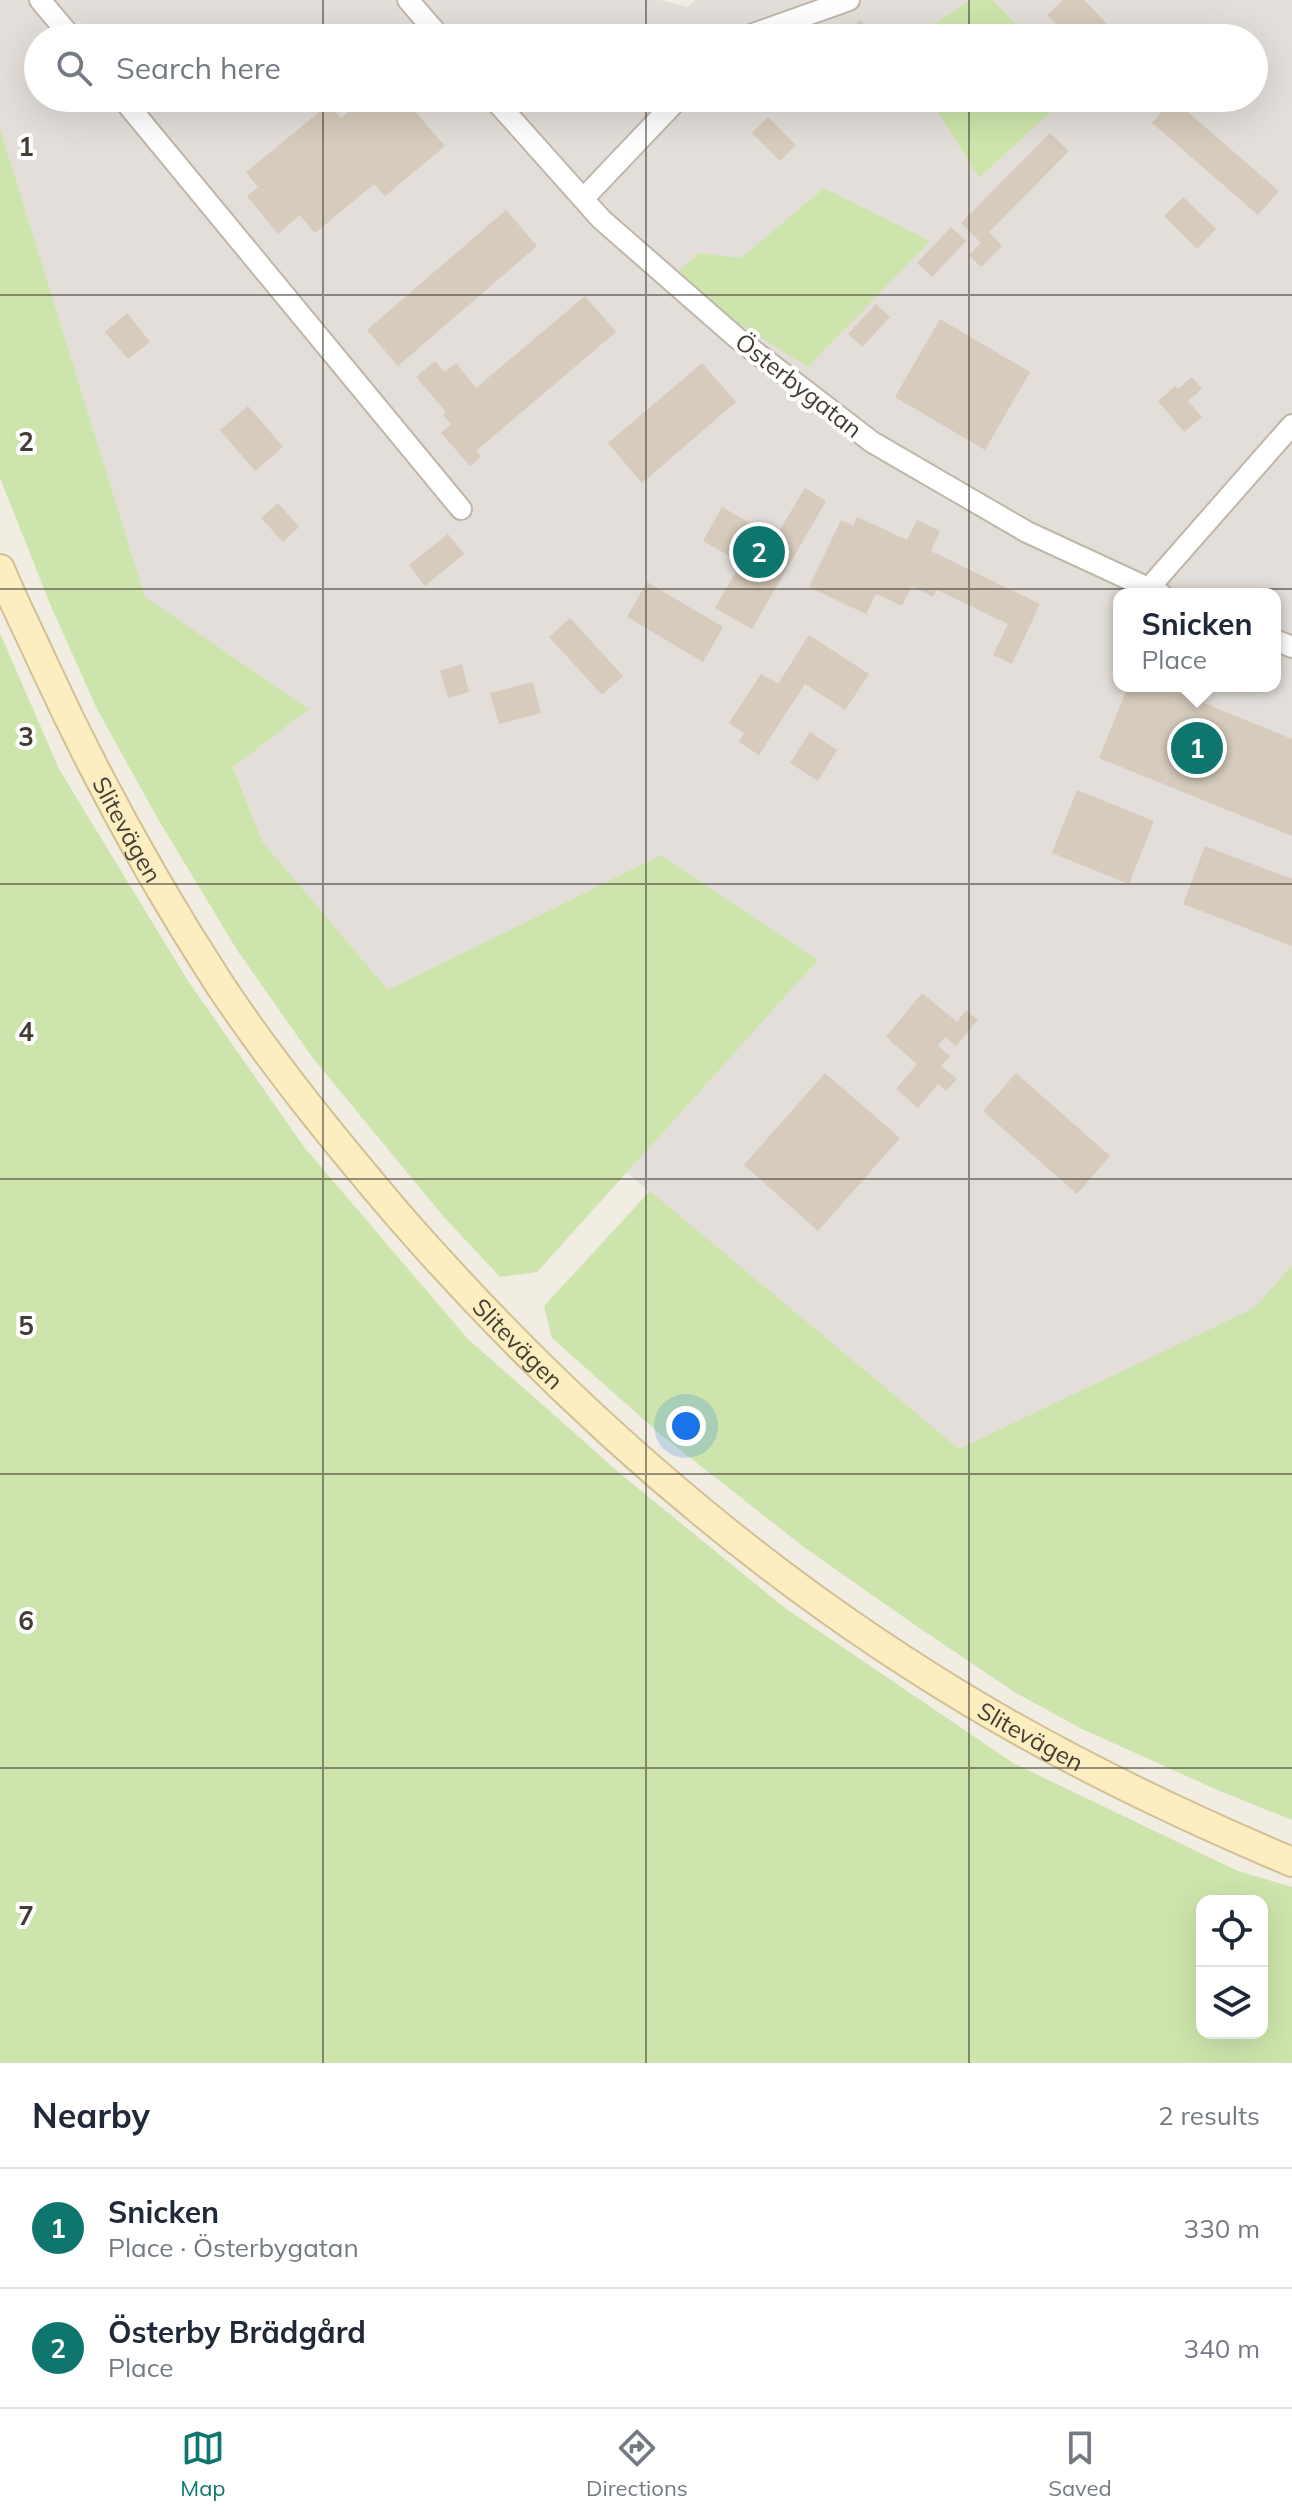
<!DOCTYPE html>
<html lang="en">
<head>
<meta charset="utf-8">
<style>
  :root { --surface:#fff; --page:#f2f2f3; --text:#1f2937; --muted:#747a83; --line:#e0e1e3; --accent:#0f766e }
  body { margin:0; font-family:Mulish,sans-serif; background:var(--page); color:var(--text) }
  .controls { position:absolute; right:24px; bottom:24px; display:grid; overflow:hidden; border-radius:16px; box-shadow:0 8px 32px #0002 }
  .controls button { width:72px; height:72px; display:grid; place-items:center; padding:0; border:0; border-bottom:2px solid var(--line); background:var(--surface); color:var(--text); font:40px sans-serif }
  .you { position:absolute; left:686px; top:1426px; width:28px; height:28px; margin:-20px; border:6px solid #fff; border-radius:50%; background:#1a73e8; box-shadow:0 0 0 12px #1a73e833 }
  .badge { display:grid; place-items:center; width:52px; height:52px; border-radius:50%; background:var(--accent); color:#fff; font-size:26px; font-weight:700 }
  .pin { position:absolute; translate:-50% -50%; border:4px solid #fff; box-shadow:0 2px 8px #0006 }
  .popup { position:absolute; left:1113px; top:588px; width:168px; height:104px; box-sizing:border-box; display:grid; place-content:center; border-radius:16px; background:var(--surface); filter:drop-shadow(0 2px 6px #0005); font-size:26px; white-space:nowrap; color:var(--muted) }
  .popup b { font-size:30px; color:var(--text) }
  .popup::after { content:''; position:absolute; left:50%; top:100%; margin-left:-16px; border:16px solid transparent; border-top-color:var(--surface) }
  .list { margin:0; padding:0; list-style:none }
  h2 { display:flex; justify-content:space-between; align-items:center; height:104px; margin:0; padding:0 32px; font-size:34px }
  h2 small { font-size:26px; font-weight:400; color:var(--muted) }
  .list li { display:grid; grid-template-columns:52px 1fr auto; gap:24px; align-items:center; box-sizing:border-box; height:120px; padding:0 32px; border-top:2px solid var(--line) }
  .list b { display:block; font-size:30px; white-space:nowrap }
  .list p { margin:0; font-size:26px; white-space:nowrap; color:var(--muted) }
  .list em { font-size:26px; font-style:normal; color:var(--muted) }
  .icon { flex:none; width:44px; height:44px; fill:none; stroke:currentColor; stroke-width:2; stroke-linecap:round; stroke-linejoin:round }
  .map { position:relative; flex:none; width:1292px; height:2063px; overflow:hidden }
  .search { position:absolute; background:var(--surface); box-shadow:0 8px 32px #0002; left:24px; right:24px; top:24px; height:88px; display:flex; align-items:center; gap:20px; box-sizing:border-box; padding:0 28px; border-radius:44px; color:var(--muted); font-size:30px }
  .sheet { height:344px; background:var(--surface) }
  nav { display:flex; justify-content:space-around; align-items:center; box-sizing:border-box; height:112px; border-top:2px solid var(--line); background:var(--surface); font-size:22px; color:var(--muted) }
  nav a { display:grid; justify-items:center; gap:4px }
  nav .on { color:var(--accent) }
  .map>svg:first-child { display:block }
  .industrial { fill:#e3ded9; fill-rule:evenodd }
  .green { fill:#cde5ac; fill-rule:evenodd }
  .building { fill:#d6cbbc }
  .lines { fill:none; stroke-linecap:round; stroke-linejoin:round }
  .street-casing { stroke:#bfb7a9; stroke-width:24 }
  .secondary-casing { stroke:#d1c094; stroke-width:32 }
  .street { stroke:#fff; stroke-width:20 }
  .secondary { stroke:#fdeec2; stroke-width:28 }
  .grid { fill:none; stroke:#433d34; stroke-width:2; stroke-opacity:0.55 }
  .labels { text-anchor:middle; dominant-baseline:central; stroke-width:8; stroke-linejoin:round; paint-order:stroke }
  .street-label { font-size:24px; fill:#433d34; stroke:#fff }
  .grid-label { font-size:26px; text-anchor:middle; font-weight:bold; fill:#433d34; stroke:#fff; stroke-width:8; stroke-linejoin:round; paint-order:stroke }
</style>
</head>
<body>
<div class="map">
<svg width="1292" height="2063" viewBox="0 0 1292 2063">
  <rect width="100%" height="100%" fill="#f1ede3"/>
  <path class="industrial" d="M0,0H660L687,7L696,0H970L914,38H38V98H929L979,178L1066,98H1254V38H1029L993,0H1292V1265L1254,1308L959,1450L626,1172L817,961L661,855L388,990L262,841L233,766L308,709L145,597L0,128ZM824,188L727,316L699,253L741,259ZM1119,594H1275V686H1119Z"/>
  <path class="green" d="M970,0H993L1029,38H914Z
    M929,98H1066L979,178Z
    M0,128L145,597L309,709L233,767L262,841L388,990L661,855L818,960L537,1272L500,1277L443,1216L312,1057L237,950L158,819L97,709L50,604L0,478Z
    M824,188L930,241L808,367L727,316L679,271L699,253L741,258Z
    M0,633L59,769L188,981L304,1147L468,1339L623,1476L785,1608L1013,1763L1238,1871L1292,1887V2063H0ZM1202,1901H1262V2033H1202Z
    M650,1191L959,1449L1254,1308L1292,1265V1820L1215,1789L1080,1728L1016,1693L912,1623L805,1548L660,1434L552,1338L544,1306Z"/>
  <path class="building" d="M1063,0H1084L1114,31L1107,38H1070L1047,15Z
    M860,20L879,38H843Z
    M365,98H404L445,146L385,196L374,184L315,233L300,215L278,234L247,196L258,187L246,172L329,104L341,118Z
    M1173,99L1279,191L1258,215L1152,123Z
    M768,117L796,145L780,161L752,133Z
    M1050,133L1069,151L989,232L1002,246L981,267L969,255L981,243L961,223Z
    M1183,197L1216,229L1197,249L1164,216Z
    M506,210L537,246L398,366L367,330Z
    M951,227L966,241L932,277L917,263Z
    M585,296L616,332L476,451L481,457L470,466L441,433L451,424L443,415L446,412L416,377L435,361L445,372L456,363L476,388Z
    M876,304L890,317L862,347L848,334Z
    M127,313L150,342L128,359L105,332Z
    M940,319L1030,372L985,450L895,397Z
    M702,363L736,402L642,483L608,443Z
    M1192,377L1202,389L1188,401L1202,417L1184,432L1158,401L1175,386L1178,389Z
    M248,406L283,447L255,471L220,430Z
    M805,488L826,501L752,629L715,608L741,563L703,541L722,507L775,538Z
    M278,503L299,527L283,542L261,518Z
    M857,517L907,540L917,520L940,531L931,551L1040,604L1012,664L993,655L1008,624L937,590L933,597L912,586L902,606L876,594L866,614L809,587L841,520L853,526Z
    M448,534L464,554L425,586L409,565Z
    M647,582L723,627L703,662L627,617Z
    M570,618L623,676L602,695L549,637Z
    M809,635L869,674L845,710L805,684L759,755L739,742L744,733L729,723L761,674L778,684Z
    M462,664L469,692L448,698L440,671Z
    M533,682L541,713L499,724L490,693Z
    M1128,686H1162L1292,739V836L1099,758Z
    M810,732L837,750L818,781L790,763Z
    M1077,790L1154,821L1129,884L1052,853Z
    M1205,846L1292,879V946L1183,904Z
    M922,993L957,1022L966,1010L978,1020L956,1046L945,1037L938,1046L950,1056L941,1066L957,1079L946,1091L938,1084L918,1108L896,1089L917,1064L886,1037Z
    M825,1073L900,1138L818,1231L744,1165Z
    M1016,1073L1110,1156L1077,1194L983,1111Z"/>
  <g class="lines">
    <g class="street-casing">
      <path id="street" d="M40,0L72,38
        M408,0L441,38
        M742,38L849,0
        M122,98L461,509
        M493,98L601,219L737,338L872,442L1027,532L1161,594
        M583,199L679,98
        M1148,589L1292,425
        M1275,640L1292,647"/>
    </g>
    <g class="secondary-casing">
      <g id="secondary">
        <path id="s1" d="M0,569C13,601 29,632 43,663C94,774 153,882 220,985C274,1066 336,1142 399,1216C570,1412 770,1586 996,1717C1091,1772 1190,1819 1292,1862"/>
      </g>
    </g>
    <use href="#street" class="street"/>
    <use href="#secondary" class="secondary"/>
  </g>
  <path class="grid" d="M323,0V38M646,0V38M969,0V38M323,98V2063M646,98V2063M969,98V2063M0,295H1292M0,589H1292M0,884H1292M0,1179H1292M0,1474H1292M0,1768H1292"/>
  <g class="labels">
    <g class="street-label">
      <text transform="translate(799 385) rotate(38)">Österbygatan</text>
      <text stroke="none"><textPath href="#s1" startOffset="290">Slitevägen</textPath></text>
      <text stroke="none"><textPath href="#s1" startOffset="938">Slitevägen</textPath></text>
      <text stroke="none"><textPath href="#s1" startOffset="1586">Slitevägen</textPath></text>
    </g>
  </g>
  <g class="grid-label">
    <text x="26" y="156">1</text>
    <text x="26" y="451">2</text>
    <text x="26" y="746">3</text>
    <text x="26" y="1041">4</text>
    <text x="26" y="1335">5</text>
    <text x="26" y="1630">6</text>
    <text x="26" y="1925">7</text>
  </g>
</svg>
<div class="controls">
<button><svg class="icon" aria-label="locate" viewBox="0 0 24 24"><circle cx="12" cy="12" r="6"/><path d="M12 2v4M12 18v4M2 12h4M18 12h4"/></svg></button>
<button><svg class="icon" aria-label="layers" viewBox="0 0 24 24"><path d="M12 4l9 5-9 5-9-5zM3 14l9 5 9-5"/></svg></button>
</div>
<div class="you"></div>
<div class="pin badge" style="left:1197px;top:748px">1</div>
<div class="popup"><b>Snicken</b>Place</div>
<div class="pin badge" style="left:759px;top:552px">2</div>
<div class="search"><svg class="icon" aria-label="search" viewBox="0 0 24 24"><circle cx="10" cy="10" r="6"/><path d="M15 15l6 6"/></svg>Search here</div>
</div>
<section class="sheet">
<h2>Nearby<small>2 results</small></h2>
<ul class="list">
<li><span class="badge">1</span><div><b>Snicken</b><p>Place · Österbygatan</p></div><em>330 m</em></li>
<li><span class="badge">2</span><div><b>Österby Brädgård</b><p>Place</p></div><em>340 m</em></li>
</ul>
</section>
<nav>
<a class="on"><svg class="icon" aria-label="map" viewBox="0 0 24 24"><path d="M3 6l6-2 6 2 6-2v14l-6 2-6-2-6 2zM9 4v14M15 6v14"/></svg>Map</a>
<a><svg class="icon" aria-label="directions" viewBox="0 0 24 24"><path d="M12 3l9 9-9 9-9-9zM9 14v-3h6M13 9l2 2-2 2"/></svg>Directions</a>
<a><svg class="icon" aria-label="saved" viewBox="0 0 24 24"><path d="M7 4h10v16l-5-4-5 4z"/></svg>Saved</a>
</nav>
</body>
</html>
